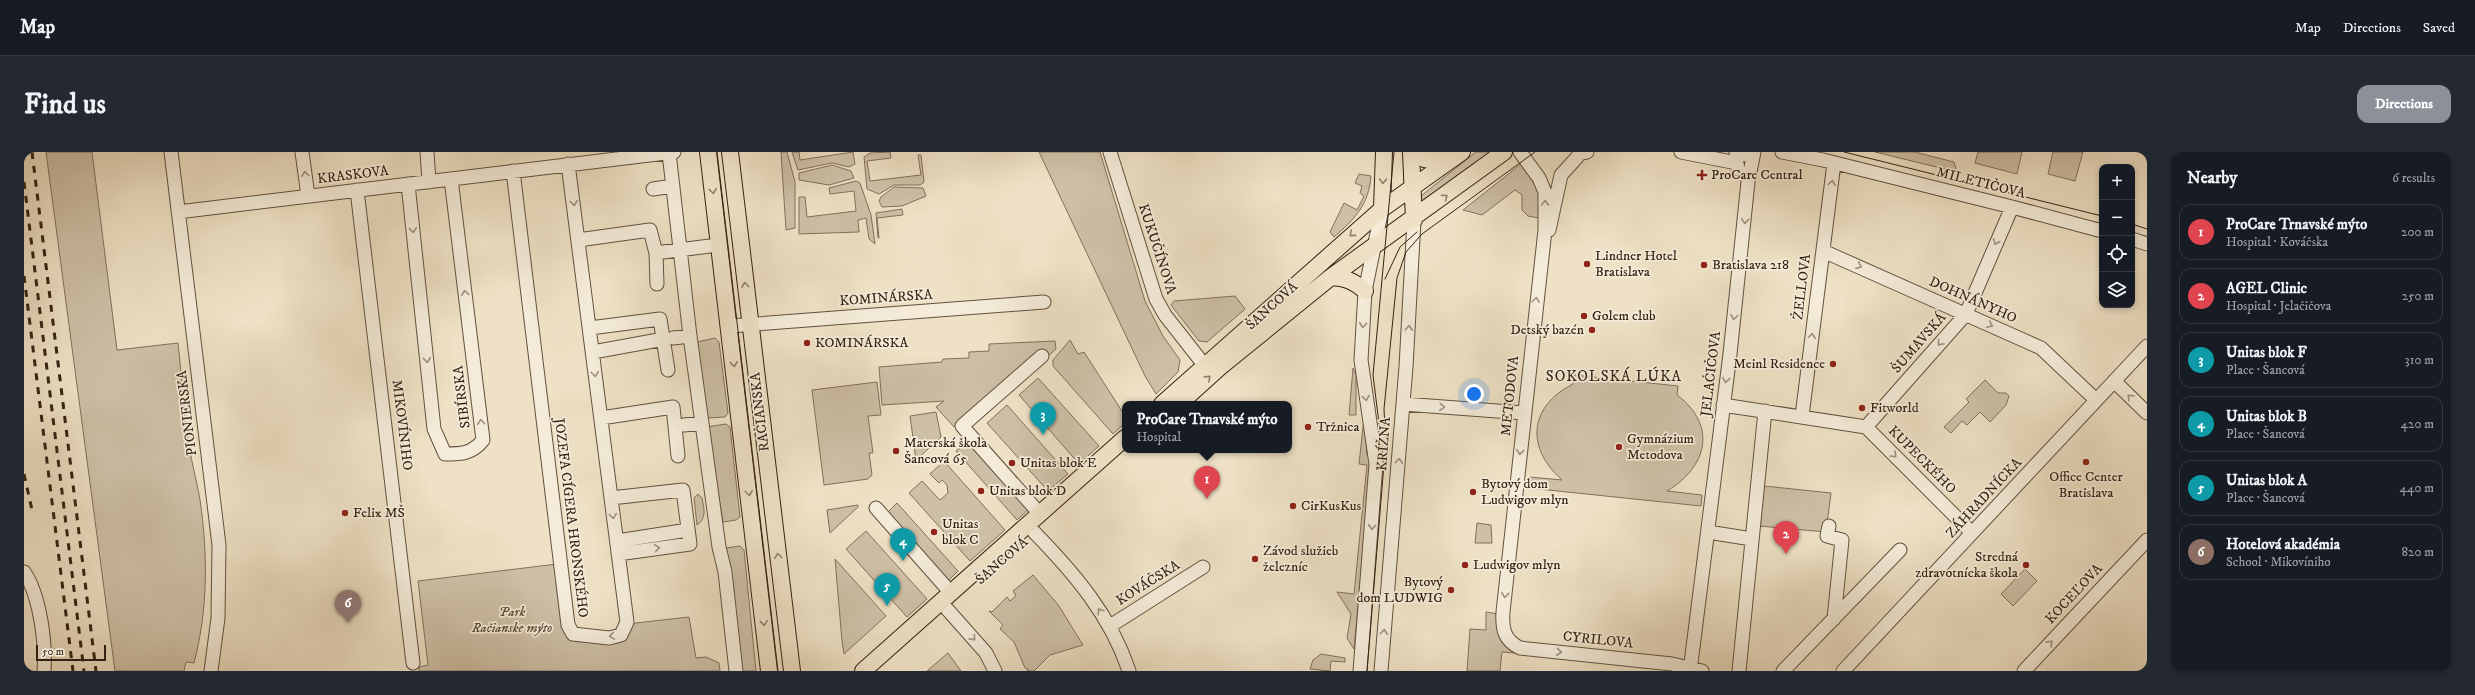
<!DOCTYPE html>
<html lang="en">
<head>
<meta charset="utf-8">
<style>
  :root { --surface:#171b24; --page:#242831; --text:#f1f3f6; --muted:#9ea1a6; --line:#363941; --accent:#8c9099 }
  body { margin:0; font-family:"IM FELL DW Pica",serif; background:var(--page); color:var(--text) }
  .controls { position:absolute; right:12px; top:12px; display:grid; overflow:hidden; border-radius:8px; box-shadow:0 2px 6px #0003 }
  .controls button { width:36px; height:36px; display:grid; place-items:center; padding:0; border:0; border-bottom:1px solid var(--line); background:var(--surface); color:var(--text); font:20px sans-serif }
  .scale { position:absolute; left:12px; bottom:10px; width:70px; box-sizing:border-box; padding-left:4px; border:2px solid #342112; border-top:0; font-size:11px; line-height:14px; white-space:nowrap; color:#342112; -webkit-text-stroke:3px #f4ecd9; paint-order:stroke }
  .you { position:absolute; left:1450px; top:242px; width:14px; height:14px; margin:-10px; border:3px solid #fff; border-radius:50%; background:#1a73e8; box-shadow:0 0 0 6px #1a73e833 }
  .badge { display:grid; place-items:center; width:26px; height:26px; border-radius:50%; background:var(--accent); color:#fff; font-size:13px; font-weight:700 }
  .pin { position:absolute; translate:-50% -33px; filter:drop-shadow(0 1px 2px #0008) }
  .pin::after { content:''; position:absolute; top:21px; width:14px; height:12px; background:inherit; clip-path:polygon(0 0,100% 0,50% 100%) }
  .popup { position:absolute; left:1098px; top:249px; width:170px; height:52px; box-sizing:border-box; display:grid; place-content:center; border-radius:8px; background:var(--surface); filter:drop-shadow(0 1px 3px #0005); font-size:13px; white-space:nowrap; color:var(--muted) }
  .popup b { font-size:15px; color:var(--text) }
  .popup::after { content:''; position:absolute; left:50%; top:100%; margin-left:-8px; border:8px solid transparent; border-top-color:var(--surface) }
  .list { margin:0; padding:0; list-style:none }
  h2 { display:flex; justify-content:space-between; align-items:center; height:52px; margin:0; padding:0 16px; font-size:17px }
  h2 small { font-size:13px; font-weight:400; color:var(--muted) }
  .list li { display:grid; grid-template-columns:26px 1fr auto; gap:12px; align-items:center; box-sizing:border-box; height:56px; margin:0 8px 8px; padding:0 8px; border:1px solid var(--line); border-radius:12px }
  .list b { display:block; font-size:15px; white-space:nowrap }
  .list p { margin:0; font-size:13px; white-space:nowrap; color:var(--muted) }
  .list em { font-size:13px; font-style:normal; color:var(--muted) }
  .icon { flex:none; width:22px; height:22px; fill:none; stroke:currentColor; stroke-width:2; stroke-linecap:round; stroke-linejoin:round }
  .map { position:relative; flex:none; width:2123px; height:519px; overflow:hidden; border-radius:12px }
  header { display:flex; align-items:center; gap:24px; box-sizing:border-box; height:56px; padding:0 20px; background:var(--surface); border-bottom:1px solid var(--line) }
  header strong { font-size:19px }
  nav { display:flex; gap:22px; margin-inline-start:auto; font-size:14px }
  .intro { display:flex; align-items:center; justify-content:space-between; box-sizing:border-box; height:96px; padding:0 24px }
  h1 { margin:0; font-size:28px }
  .button { padding:10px 18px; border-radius:12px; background:var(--accent); color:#fff; font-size:14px; font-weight:700 }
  main { display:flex; gap:24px; padding:0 24px }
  aside { flex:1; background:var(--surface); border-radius:12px; box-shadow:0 2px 6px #0003 }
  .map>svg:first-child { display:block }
  .green { fill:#cec0a7; stroke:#81705c }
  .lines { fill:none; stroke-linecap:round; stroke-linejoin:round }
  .minor-casing { stroke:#62513f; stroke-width:15 }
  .major-casing { stroke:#342112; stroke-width:18 }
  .minor { stroke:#f4ecd9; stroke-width:13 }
  .major { stroke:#eee1c5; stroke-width:16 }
  .tram { stroke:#342112; stroke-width:1 }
  .rail { stroke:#342112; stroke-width:3; stroke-dasharray:7 7; stroke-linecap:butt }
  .oneway { stroke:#9e917f }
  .oneway2 { stroke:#91816c }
  .poi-dot { fill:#8f2418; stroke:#f4ecd9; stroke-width:1.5 }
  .labels { text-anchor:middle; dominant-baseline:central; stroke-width:3.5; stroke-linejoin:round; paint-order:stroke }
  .street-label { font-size:14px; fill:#342112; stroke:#f4ecd9 }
  .poi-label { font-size:14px; fill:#342112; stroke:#f4ecd9; text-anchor:start }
  .park-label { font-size:14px; font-style:italic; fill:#5a4937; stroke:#f4ecd9 }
  .neighbourhood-label { font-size:15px; letter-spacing:1px; fill:#342112; stroke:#f4ecd9 }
</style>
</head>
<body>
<header>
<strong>Map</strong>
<nav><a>Map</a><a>Directions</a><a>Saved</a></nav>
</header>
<div class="intro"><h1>Find us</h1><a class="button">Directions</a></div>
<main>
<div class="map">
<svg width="2123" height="519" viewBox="0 0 2123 519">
  <rect width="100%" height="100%" fill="#eee1c5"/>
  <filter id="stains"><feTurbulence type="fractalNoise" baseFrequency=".005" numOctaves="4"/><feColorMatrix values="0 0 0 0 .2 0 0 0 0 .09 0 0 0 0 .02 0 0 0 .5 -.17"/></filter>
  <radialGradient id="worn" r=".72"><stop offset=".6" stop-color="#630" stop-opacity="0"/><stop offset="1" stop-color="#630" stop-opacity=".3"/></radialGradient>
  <path class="green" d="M22,0H68L93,198L154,191C158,225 159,260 165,294C168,312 173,330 176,348C184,402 184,458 170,511L162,510L160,519H91Z
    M757,0H763L771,30V76L762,78Z
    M768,0H775L776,8L829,0L831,12L825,15L808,11L774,18Z
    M866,0L867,6L843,9L846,29L897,23L894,3H897L900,30L896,33H870L855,42L843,37L840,5L846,1Z
    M1015,0H1076L1121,149L1139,184L1156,208L1154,220L1132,242L1121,224Z
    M1452,0H1467L1401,51L1396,49L1397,44Z
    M1851,0H1891L1930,10L1933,20Z
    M1954,0H1998L1993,22L1951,11Z
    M2029,0H2059L2051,29L2024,22Z
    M1497,12L1518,43L1515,66L1504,64L1498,58V43L1491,38L1458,63L1439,58Z
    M808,13L827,19L830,26L805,33L775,28V21Z
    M1335,22L1347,24C1345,52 1331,67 1310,85L1306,80L1320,51L1333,58L1340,44L1336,41L1338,34L1331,31Z
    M832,29L836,31L847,63L851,92L845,87L842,66L834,68L835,80L775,82V45H781L783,65L832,59L830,39L806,42L805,36Z
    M870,35L899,36L902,44L878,54L858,55L855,49L857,45Z
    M878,57L879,63L853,66L855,86H854L852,61Z
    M1211,144L1221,157L1183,190L1175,189L1147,153L1150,149Z
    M691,186L695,190L704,261L701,265L683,266L673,190Z
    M1046,188L1054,202L1060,200L1101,264V271L1089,282L1029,214V208Z
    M1031,189L1032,197L1022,206L1004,211L930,275L912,255L920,249L858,253L855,215L918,210L919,207L945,206V200L965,199V192Z
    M1329,216L1332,223V263H1325Z
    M1550,223L1654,234L1653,243C1694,274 1683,315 1643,339L1678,343L1677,354L1505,336L1506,325L1538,328C1502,296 1504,255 1549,232Z
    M1014,226L1075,294L1055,312L995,243Z
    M1961,228L1974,241H1982L1985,244L1982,253L1966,270L1956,260L1943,273L1938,269L1927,281L1920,275L1945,250L1942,247Z
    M853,230L857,263L844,264L849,301H845L848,323L844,327L800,333L788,238Z
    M983,253L1044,322L1024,339L963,271Z
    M912,260L917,285L892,308L886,264Z
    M1340,266L1343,303L1346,304L1347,312L1330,497L1323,486L1327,462L1313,440L1330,442L1343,313L1335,312Z
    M702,272L706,275L716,365L712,368L699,370L683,275Z
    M944,289L1005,357L993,368L932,299Z
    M920,309L981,378L946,409L885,341L898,329L916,348L924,341L923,333L918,328L915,331L906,322Z
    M1740,334L1807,341L1802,380L1735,374Z
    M674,342L678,346C680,357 683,366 673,373L670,346Z
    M873,351L934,419L923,430L862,362Z
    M834,353V355L806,381L803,358Z
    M1453,371L1467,373L1468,391H1451Z
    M842,379L903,447L883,465L822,397Z
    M716,394L720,398L732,519H713L702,396Z
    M811,407L862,464L820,502L818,489Z
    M533,412L541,476L578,489L595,491L603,483L605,474L612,471L665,465L672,506L682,505L695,511L696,519H395V515L404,513L394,429Z
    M2001,417L2013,429L1989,454L1977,442Z
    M1009,423L1035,454L1059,493L1026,503L1010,519H1003L1004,517L1001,516L990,490L976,477L979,473L965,459L968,460L983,445L986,449L992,444L989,439Z
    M1462,460L1474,462V477L1478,489L1490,501L1478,500L1476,519H1443L1446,477L1462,478Z
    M924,501L937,519H903Z
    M1297,502L1321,506V510L1307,509L1306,519L1286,517L1289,508Z"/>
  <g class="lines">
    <g class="minor-casing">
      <path id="minor" d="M147,0L195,393L194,466L187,519
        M278,0L284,44
        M403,0L405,30
        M1086,0L1132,147L1141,163L1181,214
        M1496,0L1515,26L1521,40V78L1479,460C1478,477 1480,488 1496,496L1648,512L1678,519
        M1657,0L1713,11L1714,17
        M1712,0L1729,5
        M1758,0L1799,8L1988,55L2078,79
        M645,1L666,184L695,395L701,420L712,519
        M489,19L544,473L549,482L585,486L597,483L603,470L544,12
        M384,32L410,277L421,302C437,302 448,302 459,288L427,27
        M629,37L649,34
        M333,38L389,511
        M154,60L650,0
        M1525,78L1537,23L1557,1L1563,0
        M2108,87L2123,92
        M554,88L626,78L632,101L633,132
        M1799,99L2017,196L2072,248
        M639,100L686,94
        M706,174L1020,150
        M566,176L636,167L644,218
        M649,186L666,184
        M569,200L640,187
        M2090,229L2123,261
        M1379,252L1500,261
        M1699,253L1842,275L1948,381
        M1778,264L1810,11
        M577,266L649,255L654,304
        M660,273L678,271
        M1842,275L1942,162L1988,55
        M587,346L659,338L666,392L594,402
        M852,356L927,441
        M1016,362L938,274L1018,204
        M1805,374L1803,384L1818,388L1810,467
        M1010,380C1050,421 1087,464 1105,519
        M1684,380L1728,387
        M593,389L664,378
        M0,420C16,443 22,491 20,519
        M923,457L962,501L971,519
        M1086,474L1179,415
        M1336,519L1352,312L1337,208L1341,139L1358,57
        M1357,519L1382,215L1390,68
        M1666,519L1706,202L1724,30L1730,0
        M1715,519L1741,259
        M1759,519L1876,398
        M1819,519L2123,194
        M2000,519L2123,388"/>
    </g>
    <g class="major-casing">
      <path id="major" d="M684,0L745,519
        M706,0L768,519
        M1387,0L1390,68
        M1391,0C1401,13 1415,7 1429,4
        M1358,57L1360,0
        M1307,125C1322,126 1330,129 1341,139
        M1138,252L1358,57L1438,0
        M1155,252L1196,215L1307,125L1480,0
        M839,519L1101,286"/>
    </g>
    <use href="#minor" class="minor"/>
    <use href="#major" class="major"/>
    <path class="tram" d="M693,0L754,519
      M1820,0L2078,64
      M2108,72L2123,77
      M1361,127L1376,95L1393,80
      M1361,277L1360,257L1373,126L1382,100L1398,82L1511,0
      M1343,519L1360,312L1349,223L1370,0"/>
    <path class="rail" d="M8,0L72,519
      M0,30L60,519
      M0,124L49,519
      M0,322L8,358"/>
  </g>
  <defs><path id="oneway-chevron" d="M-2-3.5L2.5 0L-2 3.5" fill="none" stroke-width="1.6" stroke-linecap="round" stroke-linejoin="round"/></defs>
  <g class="oneway">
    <use href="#oneway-chevron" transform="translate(281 22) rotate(-97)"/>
    <use href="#oneway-chevron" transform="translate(1808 31) rotate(-83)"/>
    <use href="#oneway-chevron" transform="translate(550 51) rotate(83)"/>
    <use href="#oneway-chevron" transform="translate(1521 51) rotate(-90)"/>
    <use href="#oneway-chevron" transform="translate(1721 69) rotate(96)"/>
    <use href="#oneway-chevron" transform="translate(389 78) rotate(84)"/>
    <use href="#oneway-chevron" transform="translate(1972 90) rotate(113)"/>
    <use href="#oneway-chevron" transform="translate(1835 114) rotate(24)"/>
    <use href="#oneway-chevron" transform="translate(441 141) rotate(-97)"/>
    <use href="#oneway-chevron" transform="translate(1512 148) rotate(-83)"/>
    <use href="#oneway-chevron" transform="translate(1710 165) rotate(97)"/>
    <use href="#oneway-chevron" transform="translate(1339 173) rotate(94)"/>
    <use href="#oneway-chevron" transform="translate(1966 173) rotate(25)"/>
    <use href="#oneway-chevron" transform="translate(1385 176) rotate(-87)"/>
    <use href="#oneway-chevron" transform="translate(1788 184) rotate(-82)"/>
    <use href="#oneway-chevron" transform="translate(1916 191) rotate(131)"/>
    <use href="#oneway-chevron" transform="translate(403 208) rotate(84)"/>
    <use href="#oneway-chevron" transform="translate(571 222) rotate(83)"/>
    <use href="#oneway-chevron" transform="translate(1702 228) rotate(97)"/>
    <use href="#oneway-chevron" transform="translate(2106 245) rotate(-136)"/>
    <use href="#oneway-chevron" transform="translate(1342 246) rotate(81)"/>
    <use href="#oneway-chevron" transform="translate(1418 255) rotate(4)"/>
    <use href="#oneway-chevron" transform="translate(457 270) rotate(-95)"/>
    <use href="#oneway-chevron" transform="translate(1496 300) rotate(96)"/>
    <use href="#oneway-chevron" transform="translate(1870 303) rotate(45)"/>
    <use href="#oneway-chevron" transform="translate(1375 309) rotate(-85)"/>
    <use href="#oneway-chevron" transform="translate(589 364) rotate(82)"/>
    <use href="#oneway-chevron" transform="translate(1348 375) rotate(94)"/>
    <use href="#oneway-chevron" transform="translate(633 396) rotate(-8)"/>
    <use href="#oneway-chevron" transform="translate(1481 443) rotate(96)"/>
    <use href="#oneway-chevron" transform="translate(1076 459) rotate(-123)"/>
    <use href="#oneway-chevron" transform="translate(1360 480) rotate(-85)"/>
    <use href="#oneway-chevron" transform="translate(588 484) rotate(171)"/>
    <use href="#oneway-chevron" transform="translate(949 486) rotate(49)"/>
    <use href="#oneway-chevron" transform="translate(2026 491) rotate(-47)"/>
    <use href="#oneway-chevron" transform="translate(1535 500) rotate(6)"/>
  </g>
  <g class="oneway2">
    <use href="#oneway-chevron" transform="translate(1359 29) rotate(92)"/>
    <use href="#oneway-chevron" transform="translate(689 39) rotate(83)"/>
    <use href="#oneway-chevron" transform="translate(1421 45) rotate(-36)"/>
    <use href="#oneway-chevron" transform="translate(1328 82) rotate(140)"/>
    <use href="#oneway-chevron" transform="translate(721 133) rotate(-97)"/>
    <use href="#oneway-chevron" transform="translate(710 212) rotate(83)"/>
    <use href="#oneway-chevron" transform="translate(1184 226) rotate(-42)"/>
    <use href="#oneway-chevron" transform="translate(725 341) rotate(83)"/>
    <use href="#oneway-chevron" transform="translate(754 404) rotate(-97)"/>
    <use href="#oneway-chevron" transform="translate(740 471) rotate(84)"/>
  </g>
  <g class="poi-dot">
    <path d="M1676 17h4v4h4v4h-4v4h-4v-4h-4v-4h4z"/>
    <circle cx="1563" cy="112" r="4"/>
    <circle cx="1680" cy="113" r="4"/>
    <circle cx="1560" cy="164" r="4"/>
    <circle cx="1568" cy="178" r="4"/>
    <circle cx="783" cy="191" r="4"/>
    <circle cx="1809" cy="212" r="4"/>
    <circle cx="1838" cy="256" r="4"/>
    <circle cx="1284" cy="275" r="4"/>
    <circle cx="1595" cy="295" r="4"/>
    <circle cx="872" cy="299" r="4"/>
    <circle cx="2062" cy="310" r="4"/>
    <circle cx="988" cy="311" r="4"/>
    <circle cx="957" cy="339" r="4"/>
    <circle cx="1449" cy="340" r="4"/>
    <circle cx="1269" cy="354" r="4"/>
    <circle cx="321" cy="361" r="4"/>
    <circle cx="910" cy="380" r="4"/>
    <circle cx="1231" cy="407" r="4"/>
    <circle cx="1441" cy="413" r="4"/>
    <circle cx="2002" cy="413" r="4"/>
    <circle cx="1427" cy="438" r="4"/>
  </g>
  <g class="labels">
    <g class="street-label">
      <text transform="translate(329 23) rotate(-7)">KRASKOVA</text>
      <text transform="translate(1957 31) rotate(14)">MILETIČOVA</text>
      <text transform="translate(1133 97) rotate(72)">KUKUČÍNOVA</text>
      <text transform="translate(1778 135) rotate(-83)">ŽELLOVA</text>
      <text transform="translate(862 146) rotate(-4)">KOMINÁRSKA</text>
      <text transform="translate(1949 148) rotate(24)">DOHNÁNYHO</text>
      <text transform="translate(1248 154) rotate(-42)">ŠANCOVÁ</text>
      <text transform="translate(1895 191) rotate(-49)">ŠUMAVSKÁ</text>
      <text transform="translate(1687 222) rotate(-83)">JELAČIČOVA</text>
      <text transform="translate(1486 244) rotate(-84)">METODOVA</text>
      <text transform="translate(438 245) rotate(-97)">SIBÍRSKA</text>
      <text transform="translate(736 260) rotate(-97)">RAČIANSKA</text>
      <text transform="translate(163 261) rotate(-97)">PIONIERSKA</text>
      <text transform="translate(378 273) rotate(83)">MIKOVÍNIHO</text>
      <text transform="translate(1360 292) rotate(-86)">KRÍŽNA</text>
      <text transform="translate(1898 308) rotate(45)">KUPECKÉHO</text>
      <text transform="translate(1960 346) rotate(-47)">ZÁHRADNÍCKA</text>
      <text transform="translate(547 366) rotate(83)">JOZEFA CÍGERA HRONSKÉHO</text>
      <text transform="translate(978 409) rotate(-41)">ŠANCOVÁ</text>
      <text transform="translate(1124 431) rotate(-32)">KOVÁČSKA</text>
      <text transform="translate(2050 442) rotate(-47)">KOCEĽOVA</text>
      <text transform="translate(1574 488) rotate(6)">CYRILOVA</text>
    </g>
    <g class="poi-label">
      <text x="1687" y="23">ProCare Central</text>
      <text x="1571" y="104">Lindner Hotel<tspan x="1571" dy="16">Bratislava</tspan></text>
      <text x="1688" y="113">Bratislava 218</text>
      <text x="1568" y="164">Golem club</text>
      <text x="1560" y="178" text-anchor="end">Detský bazén</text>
      <text x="791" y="191">KOMINÁRSKA</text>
      <text x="1801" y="212" text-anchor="end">Meinl Residence</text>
      <text x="1846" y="256">Fitworld</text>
      <text x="1292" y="275">Tržnica</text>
      <text x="1603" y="287">Gymnázium<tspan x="1603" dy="16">Metodova</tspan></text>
      <text x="880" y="291">Materská škola<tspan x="880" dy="16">Šancová 65</tspan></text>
      <text x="996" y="311">Unitas blok E</text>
      <text x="2062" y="325" text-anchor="middle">Office Center<tspan x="2062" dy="16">Bratislava</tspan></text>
      <text x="1457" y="332">Bytový dom<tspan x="1457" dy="16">Ludwigov mlyn</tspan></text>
      <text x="965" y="339">Unitas blok D</text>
      <text x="1277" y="354">CirKusKus</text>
      <text x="329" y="361">Felix MŠ</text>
      <text x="918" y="372">Unitas<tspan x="918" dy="16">blok C</tspan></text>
      <text x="1239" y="399">Závod služieb<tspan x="1239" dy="16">železníc</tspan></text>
      <text x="1994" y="405" text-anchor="end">Stredná<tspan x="1994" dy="16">zdravotnícka škola</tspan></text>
      <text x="1449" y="413">Ludwigov mlyn</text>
      <text x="1419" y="430" text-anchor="end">Bytový<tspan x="1419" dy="16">dom LUDWIG</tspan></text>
    </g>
    <g class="park-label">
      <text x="488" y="460">Park<tspan x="488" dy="16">Račianske mýto</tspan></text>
    </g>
    <g class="neighbourhood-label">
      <text x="1590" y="224">SOKOLSKÁ LÚKA</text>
    </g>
  </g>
  <rect width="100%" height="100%" filter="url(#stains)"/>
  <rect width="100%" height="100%" fill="url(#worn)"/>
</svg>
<div class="controls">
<button>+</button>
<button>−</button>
<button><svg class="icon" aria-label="locate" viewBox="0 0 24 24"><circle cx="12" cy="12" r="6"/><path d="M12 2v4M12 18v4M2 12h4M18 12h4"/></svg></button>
<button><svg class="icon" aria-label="layers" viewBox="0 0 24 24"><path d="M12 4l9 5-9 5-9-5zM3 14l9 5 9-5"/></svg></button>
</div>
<div class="scale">50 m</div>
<div class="you"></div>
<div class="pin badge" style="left:1183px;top:347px;background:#e0444e">1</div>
<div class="popup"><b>ProCare Trnavské mýto</b>Hospital</div>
<div class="pin badge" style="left:1762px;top:402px;background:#e0444e">2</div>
<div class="pin badge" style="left:1019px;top:283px;background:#0f9aa8">3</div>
<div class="pin badge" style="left:879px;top:409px;background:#0f9aa8">4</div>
<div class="pin badge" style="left:863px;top:454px;background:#0f9aa8">5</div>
<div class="pin badge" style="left:324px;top:471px;background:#8d6e63">6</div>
</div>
<aside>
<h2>Nearby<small>6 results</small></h2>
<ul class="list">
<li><span class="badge" style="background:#e0444e">1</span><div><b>ProCare Trnavské mýto</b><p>Hospital · Kováčska</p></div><em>200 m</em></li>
<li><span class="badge" style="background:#e0444e">2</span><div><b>AGEL Clinic</b><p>Hospital · Jelačičova</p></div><em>250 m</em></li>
<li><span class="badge" style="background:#0f9aa8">3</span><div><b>Unitas blok F</b><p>Place · Šancová</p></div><em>310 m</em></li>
<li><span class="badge" style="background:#0f9aa8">4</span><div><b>Unitas blok B</b><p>Place · Šancová</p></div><em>420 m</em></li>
<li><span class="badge" style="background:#0f9aa8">5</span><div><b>Unitas blok A</b><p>Place · Šancová</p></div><em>440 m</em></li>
<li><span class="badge" style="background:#8d6e63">6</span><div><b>Hotelová akadémia</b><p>School · Mikovíniho</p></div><em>820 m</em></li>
</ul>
</aside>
</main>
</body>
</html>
